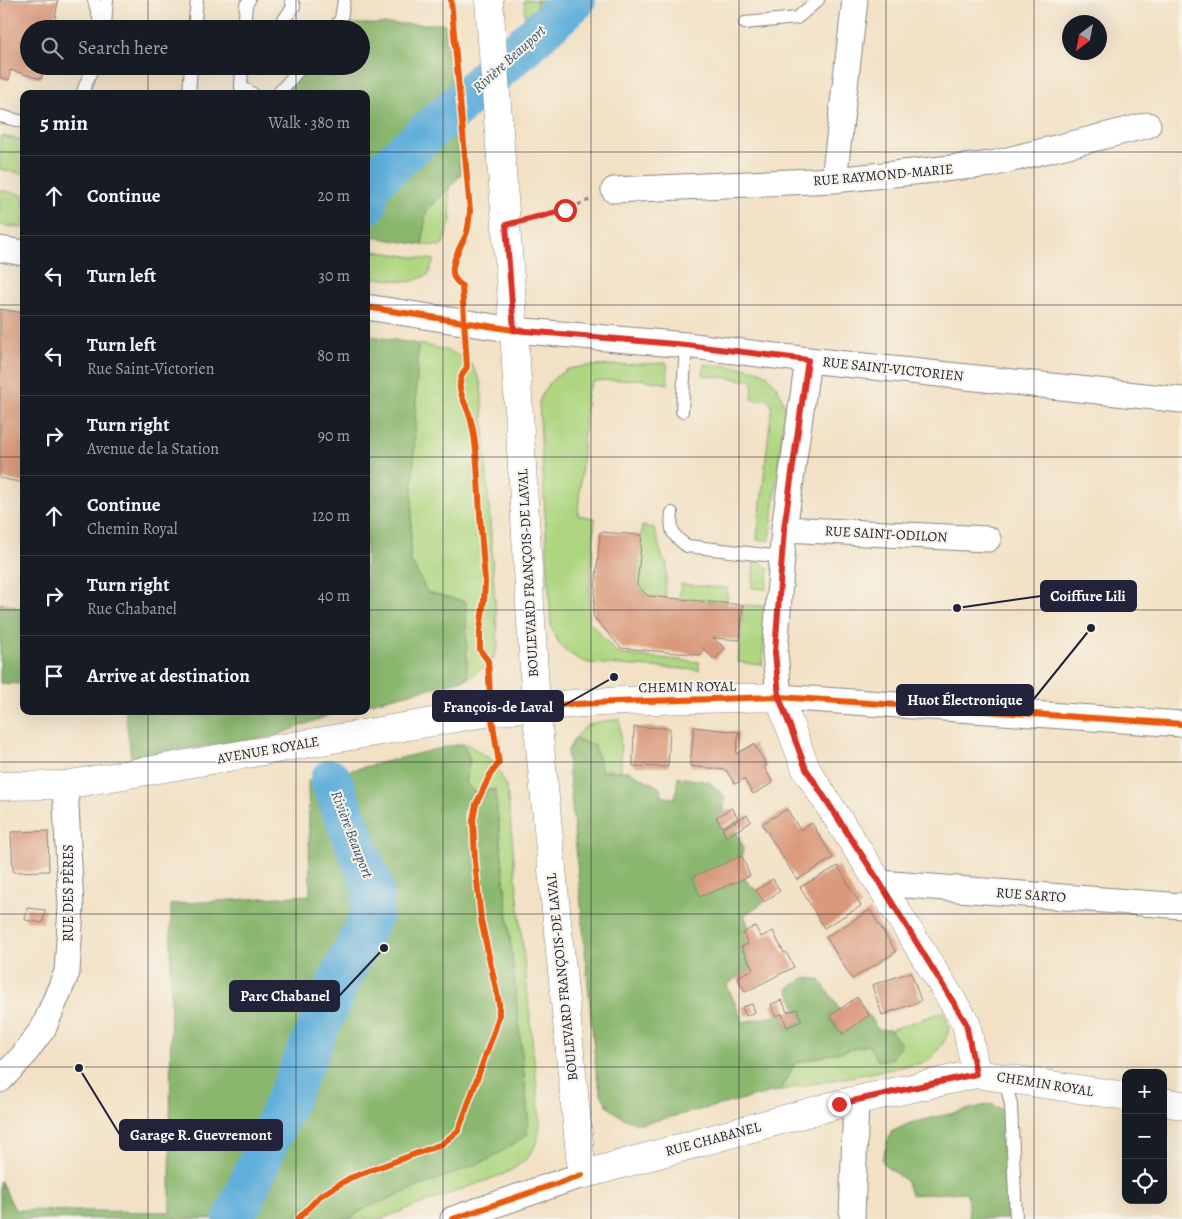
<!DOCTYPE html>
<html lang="en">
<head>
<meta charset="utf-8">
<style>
  :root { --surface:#171b24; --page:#20242c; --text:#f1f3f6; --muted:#9ea1a6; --line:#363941 }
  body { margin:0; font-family:Alegreya,serif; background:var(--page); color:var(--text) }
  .controls { position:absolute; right:15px; bottom:15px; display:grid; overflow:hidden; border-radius:10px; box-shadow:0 5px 20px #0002 }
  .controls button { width:45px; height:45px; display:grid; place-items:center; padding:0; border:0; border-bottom:1px solid var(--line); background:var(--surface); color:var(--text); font:25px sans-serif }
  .compass { position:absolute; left:1062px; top:15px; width:45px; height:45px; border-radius:50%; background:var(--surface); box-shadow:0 5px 20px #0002; rotate:212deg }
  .stop { position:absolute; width:15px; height:15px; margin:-11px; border:4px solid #d93025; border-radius:50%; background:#fff }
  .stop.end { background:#d93025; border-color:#fff; box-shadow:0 1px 5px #0008 }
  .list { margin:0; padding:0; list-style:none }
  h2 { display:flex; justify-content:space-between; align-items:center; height:65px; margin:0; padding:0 20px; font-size:21px }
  h2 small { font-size:16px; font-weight:400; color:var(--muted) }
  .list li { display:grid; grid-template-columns:32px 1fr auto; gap:15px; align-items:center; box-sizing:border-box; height:80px; padding:0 20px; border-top:1px solid var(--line) }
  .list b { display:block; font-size:19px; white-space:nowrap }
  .list p { margin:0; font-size:16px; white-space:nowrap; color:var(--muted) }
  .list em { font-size:16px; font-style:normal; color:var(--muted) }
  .icon { flex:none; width:28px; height:28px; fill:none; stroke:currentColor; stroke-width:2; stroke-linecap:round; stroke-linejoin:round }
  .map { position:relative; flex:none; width:1182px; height:1219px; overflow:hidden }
  .search { position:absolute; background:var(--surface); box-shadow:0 5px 20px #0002; left:20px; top:20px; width:350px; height:55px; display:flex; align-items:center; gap:12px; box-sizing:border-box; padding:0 18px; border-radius:28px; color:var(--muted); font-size:19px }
  .panel { position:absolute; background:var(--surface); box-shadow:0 5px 20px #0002; left:20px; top:90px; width:350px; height:625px; border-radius:10px }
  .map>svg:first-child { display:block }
  .green { fill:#aed680; stroke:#687c5e }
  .forest { fill:#8ab76e; stroke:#566c54 }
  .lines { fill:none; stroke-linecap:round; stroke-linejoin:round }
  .river { stroke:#60afda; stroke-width:42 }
  .building { fill:#d9997a }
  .lane-casing { stroke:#8a8280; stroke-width:14 }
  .street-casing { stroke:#8a8280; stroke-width:27 }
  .secondary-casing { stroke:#8a8280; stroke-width:29 }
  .path { stroke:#8a8280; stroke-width:3; stroke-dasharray:4 4; stroke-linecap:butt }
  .lane { stroke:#fff; stroke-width:12 }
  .street { stroke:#fff; stroke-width:25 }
  .secondary { stroke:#fff; stroke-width:28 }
  .cycleway-casing { stroke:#f7f3e8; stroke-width:9 }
  .cycleway { stroke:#e8590c; stroke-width:6 }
  .route { stroke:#d93025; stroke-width:6 }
  .grid { fill:none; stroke:#22223b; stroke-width:1; stroke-opacity:0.55 }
  .labels { text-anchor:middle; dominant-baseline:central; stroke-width:4; stroke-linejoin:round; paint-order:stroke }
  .street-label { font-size:14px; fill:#22223b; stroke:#f7f3e8 }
  .water-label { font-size:15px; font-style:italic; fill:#385373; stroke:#f7f3e8 }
  .leader { fill:none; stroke:#22223b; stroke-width:2 }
  .callout-dot { fill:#22223b; stroke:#f7f3e8; stroke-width:2 }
  .callout { fill:#22223b; stroke:#22223b; stroke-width:2 }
  .callout-label { font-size:15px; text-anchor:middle; font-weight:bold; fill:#fff }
</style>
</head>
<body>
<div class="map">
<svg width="1182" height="1219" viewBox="0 0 1182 1219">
  <rect width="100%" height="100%" fill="#f7f3e8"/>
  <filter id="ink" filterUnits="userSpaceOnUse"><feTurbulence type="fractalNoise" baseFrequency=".02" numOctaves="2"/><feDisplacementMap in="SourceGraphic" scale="10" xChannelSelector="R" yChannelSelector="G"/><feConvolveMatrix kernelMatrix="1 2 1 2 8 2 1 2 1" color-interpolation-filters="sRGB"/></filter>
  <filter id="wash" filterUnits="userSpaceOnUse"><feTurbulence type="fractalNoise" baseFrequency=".0096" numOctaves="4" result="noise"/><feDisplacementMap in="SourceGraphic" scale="20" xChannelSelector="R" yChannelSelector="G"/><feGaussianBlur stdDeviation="1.12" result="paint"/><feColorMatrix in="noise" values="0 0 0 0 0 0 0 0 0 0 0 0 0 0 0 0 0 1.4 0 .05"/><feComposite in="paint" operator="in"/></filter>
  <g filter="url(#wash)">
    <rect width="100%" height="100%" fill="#f2e1c4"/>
    <path class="green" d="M524,0H562L526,31Z
      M0,136L24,140V174L0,169Z
      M449,188L451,220L442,246L422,245L426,212Z
      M0,190L24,195V228L0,225Z
      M366,250L434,260L428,275L411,282L366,277Z
      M418,344C436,347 458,351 471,365C476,370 478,378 481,383L498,646L492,661L467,679L466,602L427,592L410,559Z
      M667,363L668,384L641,379L594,381L587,392L578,515L595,518L588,620L618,654L699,662V670L588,663C568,655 559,647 551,627L539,402L544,390L554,378L568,369L586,366Z
      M704,364C719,366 749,366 762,372C774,378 782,395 785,408L770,540H757L772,404L766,399L752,400L753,381L703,375Z
      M642,526L654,528L663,559L667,563L665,598L648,596L637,585Z
      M754,561L761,563L769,569L766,589L752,588Z
      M681,584L727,588V603L679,599Z
      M743,605L767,606L762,665L738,662Z
      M620,719L621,771H602L594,745L574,739L586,726L598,722Z
      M463,744H467L495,762L507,788L540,1119C540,1149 528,1161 504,1174L391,1215L381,1219H348L367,1207L527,1135L528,1115L495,790L474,792L465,782L470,760Z
      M943,1012C945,1016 947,1020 948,1024C952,1036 935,1054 927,1062L781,1090L795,1063L868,1045L901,1044L890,1030Z"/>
    <path class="forest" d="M536,0H570L539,25Z
      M329,24H445L461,175L426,212L422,245L366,236V94H276L294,66H361V29H324Z
      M366,335L418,344L410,559L427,592L466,602L467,679L366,704Z
      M0,603L24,609V684L0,683Z
      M125,711H340L272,737L131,757Z
      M574,739L594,745L602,771H629L659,787L663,797L675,798L678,777L709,782L724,795V813L716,818L726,836L736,831L743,846L742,856L744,878L756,890L764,902L744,915L750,929L743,933L748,944L741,947L753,969L737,977L727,985L743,1022C756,1019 770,1018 782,1014L787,1027L802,1021C798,1010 791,1000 788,989L804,978L819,979L840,1009L830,1016L842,1034L869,1015L877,1029L890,1030L901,1044L893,1058L878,1061L868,1045L795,1063L781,1090L642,1124L626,1120L609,1108L601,1094L596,1072L567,752Z
      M463,744L470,760L465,782L474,792L495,789L528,1115L527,1135L490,1159L367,1207L348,1219H0V1180L15,1210L170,1212L171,904L310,895L308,781L449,746Z
      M991,1104L1005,1111L1007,1219H969L967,1192L911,1195L906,1181L884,1165L882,1159L891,1132L910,1123Z"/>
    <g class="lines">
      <path class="river" d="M366,204L368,185L575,0
        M234,1219L343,972L372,915L373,888L331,780"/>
    </g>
    <g id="blocks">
      <path class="building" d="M0,0H58L56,13L53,29H29V66H44L41,79L10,70L9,80L0,78Z
        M0,309L24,313V483L0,478Z
        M600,532L642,535L637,585L648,596L743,605L740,640L713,638L725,648L715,660L703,648L702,655L621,648L593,616Z
        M634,727L670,728L668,767L633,766Z
        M694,727L739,732L736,754L754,744L767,766L764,767L773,783L753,794L744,779L735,784L726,770L690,766Z
        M732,808L738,818L722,827L716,817Z
        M787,809L800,830L812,823L833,858L797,880L762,824Z
        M747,815L751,822L726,837L722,829Z
        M48,831L49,871L13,872L11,832Z
        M742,856L750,876L700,897L692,877Z
        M838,866L861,906L824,928L800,887Z
        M773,879L780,891L764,902L756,890Z
        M27,908L45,910L43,923L25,920Z
        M870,910L896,952L852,979L826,937Z
        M755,926L761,937L773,931L784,953L786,952L794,967L745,992L737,977L753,969L741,947L748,944L743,933Z
        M911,972L921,1001L882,1015L872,985Z
        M857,997L869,1015L843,1034L830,1016Z
        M782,1000L787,1012L797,1009L802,1021L787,1027L782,1014L775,1016L771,1004Z
        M752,1004L755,1012L746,1016L742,1007Z"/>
    </g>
  </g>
  <g filter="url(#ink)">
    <use href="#blocks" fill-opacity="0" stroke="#8a8280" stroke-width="1"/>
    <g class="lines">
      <g class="lane-casing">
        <path id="lane" d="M94,0L102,29
          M745,23L797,18L818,0
          M105,26L107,0
          M194,29L197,0
          M244,29L246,5L249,0
          M277,29L294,6L291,0
          M334,29L341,19L344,0
          M242,66L241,87L253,94
          M82,94L93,66
          M189,94L191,66
          M278,94L302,66
          M0,116L24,122
          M682,411L686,345
          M672,513C670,532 672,535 687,546L782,557
          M1005,1078L1011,1105L1016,1219"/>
      </g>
      <g class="street-casing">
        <path id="street" d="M834,180L855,0
          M614,190L834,180L992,164L1148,125
          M0,249L24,253
          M366,307L514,330L686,345L808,360L1182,400
          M808,360L784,529L775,652L779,697L1182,724
          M784,529L988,539
          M879,883L1182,906
          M0,1080L22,1057L44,1027L67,972L71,907L65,785
          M453,1219L582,1175
          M852,1219L856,1100"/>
      </g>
      <g class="secondary-casing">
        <path id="secondary" d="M489,0L514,330L536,706L582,1175L839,1104L976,1074L1126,1096
          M0,786L65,785L491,712C587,699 683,700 779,697L806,769L879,883L966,1023L976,1074
          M1163,1102L1182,1105"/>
      </g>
      <path class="path" d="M532,218L565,210L592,199"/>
      <use href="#lane" class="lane"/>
      <use href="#street" class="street"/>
      <use href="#secondary" class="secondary"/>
      <g class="cycleway-casing">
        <path id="cycleway" d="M366,307L514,330
          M536,706L616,702L779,697L1182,724
          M298,1219L320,1196L350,1178L442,1144L458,1131L462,1121L495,1029L499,1016V1003L481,920L475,861L473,820L476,804L482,792L490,775L499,763L491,712L488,661L480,650V631L484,600L485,582C483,553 480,523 479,494C477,468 477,442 470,417C464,397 452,387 467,367L462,286C458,282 453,279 453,273C451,262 461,245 466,235C469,227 469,219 470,211L451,0
          M453,1219L582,1175"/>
      </g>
      <use href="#cycleway" class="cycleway"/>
    </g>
  </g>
  <g class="lines" filter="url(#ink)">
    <path class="route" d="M565,210L506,225L514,330L686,345L808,360L784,529L775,652L779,697L806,769L880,883L966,1023L976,1074L839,1104"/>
  </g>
  <path class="grid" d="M148,0V29M296,0V29M443,0V1219M591,0V1219M739,0V1219M886,0V1219M1034,0V1219M148,66V94M296,66V94M0,152H24M366,152H1182M0,305H24M366,305H1182M0,457H24M366,457H1182M0,610H24M366,610H1182M148,711V1219M296,711V1219M0,762H1182M0,914H1182M0,1067H1182"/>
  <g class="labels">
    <g class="street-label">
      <text transform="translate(883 175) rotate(-5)">RUE RAYMOND-MARIE</text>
      <text transform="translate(893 369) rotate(6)">RUE SAINT-VICTORIEN</text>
      <text transform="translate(886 534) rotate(3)">RUE SAINT-ODILON</text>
      <text transform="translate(528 573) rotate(-93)">BOULEVARD FRANÇOIS-DE LAVAL</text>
      <text transform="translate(687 687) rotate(-1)">CHEMIN ROYAL</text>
      <text transform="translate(268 750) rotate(-10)">AVENUE ROYALE</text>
      <text transform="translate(68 893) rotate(-90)">RUE DES PÈRES</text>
      <text transform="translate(1031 895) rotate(4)">RUE SARTO</text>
      <text transform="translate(562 977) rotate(-96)">BOULEVARD FRANÇOIS-DE LAVAL</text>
      <text transform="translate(1045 1084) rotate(9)">CHEMIN ROYAL</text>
      <text transform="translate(713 1139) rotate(-15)">RUE CHABANEL</text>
    </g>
    <g class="water-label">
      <text transform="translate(509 59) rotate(-42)">Rivière Beauport</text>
      <text transform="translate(352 834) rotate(69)">Rivière Beauport</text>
    </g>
  </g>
  <path class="leader" d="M957 608L1041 596M1091 628L1033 700M614 677L563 706M384 948L339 996M79 1068L120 1135"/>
  <g class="callout-dot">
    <circle cx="957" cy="608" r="5"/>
    <circle cx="1091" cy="628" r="5"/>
    <circle cx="614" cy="677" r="5"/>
    <circle cx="384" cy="948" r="5"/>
    <circle cx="79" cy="1068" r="5"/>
  </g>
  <g class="callout">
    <rect x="1041" y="581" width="95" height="30" rx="5"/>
    <rect x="897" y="685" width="136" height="30" rx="5"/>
    <rect x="433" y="691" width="130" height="30" rx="5"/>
    <rect x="230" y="981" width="109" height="30" rx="5"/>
    <rect x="120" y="1120" width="162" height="30" rx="5"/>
  </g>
  <g class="callout-label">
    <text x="1088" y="601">Coiffure Lili</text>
    <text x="965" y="705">Huot Électronique</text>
    <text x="498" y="712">François-de Laval</text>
    <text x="285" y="1001">Parc Chabanel</text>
    <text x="201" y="1140">Garage R. Guevremont</text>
  </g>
</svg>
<div class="controls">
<button>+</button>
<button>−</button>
<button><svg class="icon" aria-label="locate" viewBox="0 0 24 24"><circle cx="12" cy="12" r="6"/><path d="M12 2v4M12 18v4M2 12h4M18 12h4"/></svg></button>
</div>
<svg class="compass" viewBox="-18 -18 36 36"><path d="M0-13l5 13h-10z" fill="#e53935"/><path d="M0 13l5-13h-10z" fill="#9ea1a6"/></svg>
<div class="stop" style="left:565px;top:210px"></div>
<div class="stop end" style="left:839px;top:1104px"></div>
<div class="search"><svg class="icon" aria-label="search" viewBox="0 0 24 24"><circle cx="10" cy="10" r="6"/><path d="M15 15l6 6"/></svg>Search here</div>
<section class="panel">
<h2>5 min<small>Walk · 380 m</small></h2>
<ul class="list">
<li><svg class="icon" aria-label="ahead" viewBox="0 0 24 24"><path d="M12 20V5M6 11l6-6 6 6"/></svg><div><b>Continue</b></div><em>20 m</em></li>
<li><svg class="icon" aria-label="left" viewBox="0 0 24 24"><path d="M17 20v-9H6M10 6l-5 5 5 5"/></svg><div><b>Turn left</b></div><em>30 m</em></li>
<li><svg class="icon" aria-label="left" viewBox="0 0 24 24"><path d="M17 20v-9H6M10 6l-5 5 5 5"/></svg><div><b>Turn left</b><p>Rue Saint-Victorien</p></div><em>80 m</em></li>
<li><svg class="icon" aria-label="right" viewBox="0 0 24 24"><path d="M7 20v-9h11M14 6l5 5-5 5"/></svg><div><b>Turn right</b><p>Avenue de la Station</p></div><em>90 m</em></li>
<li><svg class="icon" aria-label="ahead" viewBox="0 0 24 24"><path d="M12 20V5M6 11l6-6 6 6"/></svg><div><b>Continue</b><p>Chemin Royal</p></div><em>120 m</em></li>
<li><svg class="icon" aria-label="right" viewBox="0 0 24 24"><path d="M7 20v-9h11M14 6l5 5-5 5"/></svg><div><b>Turn right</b><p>Rue Chabanel</p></div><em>40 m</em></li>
<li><svg class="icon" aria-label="arrive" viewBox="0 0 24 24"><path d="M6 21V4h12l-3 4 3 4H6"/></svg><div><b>Arrive at destination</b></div></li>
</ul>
</section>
</div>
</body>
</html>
